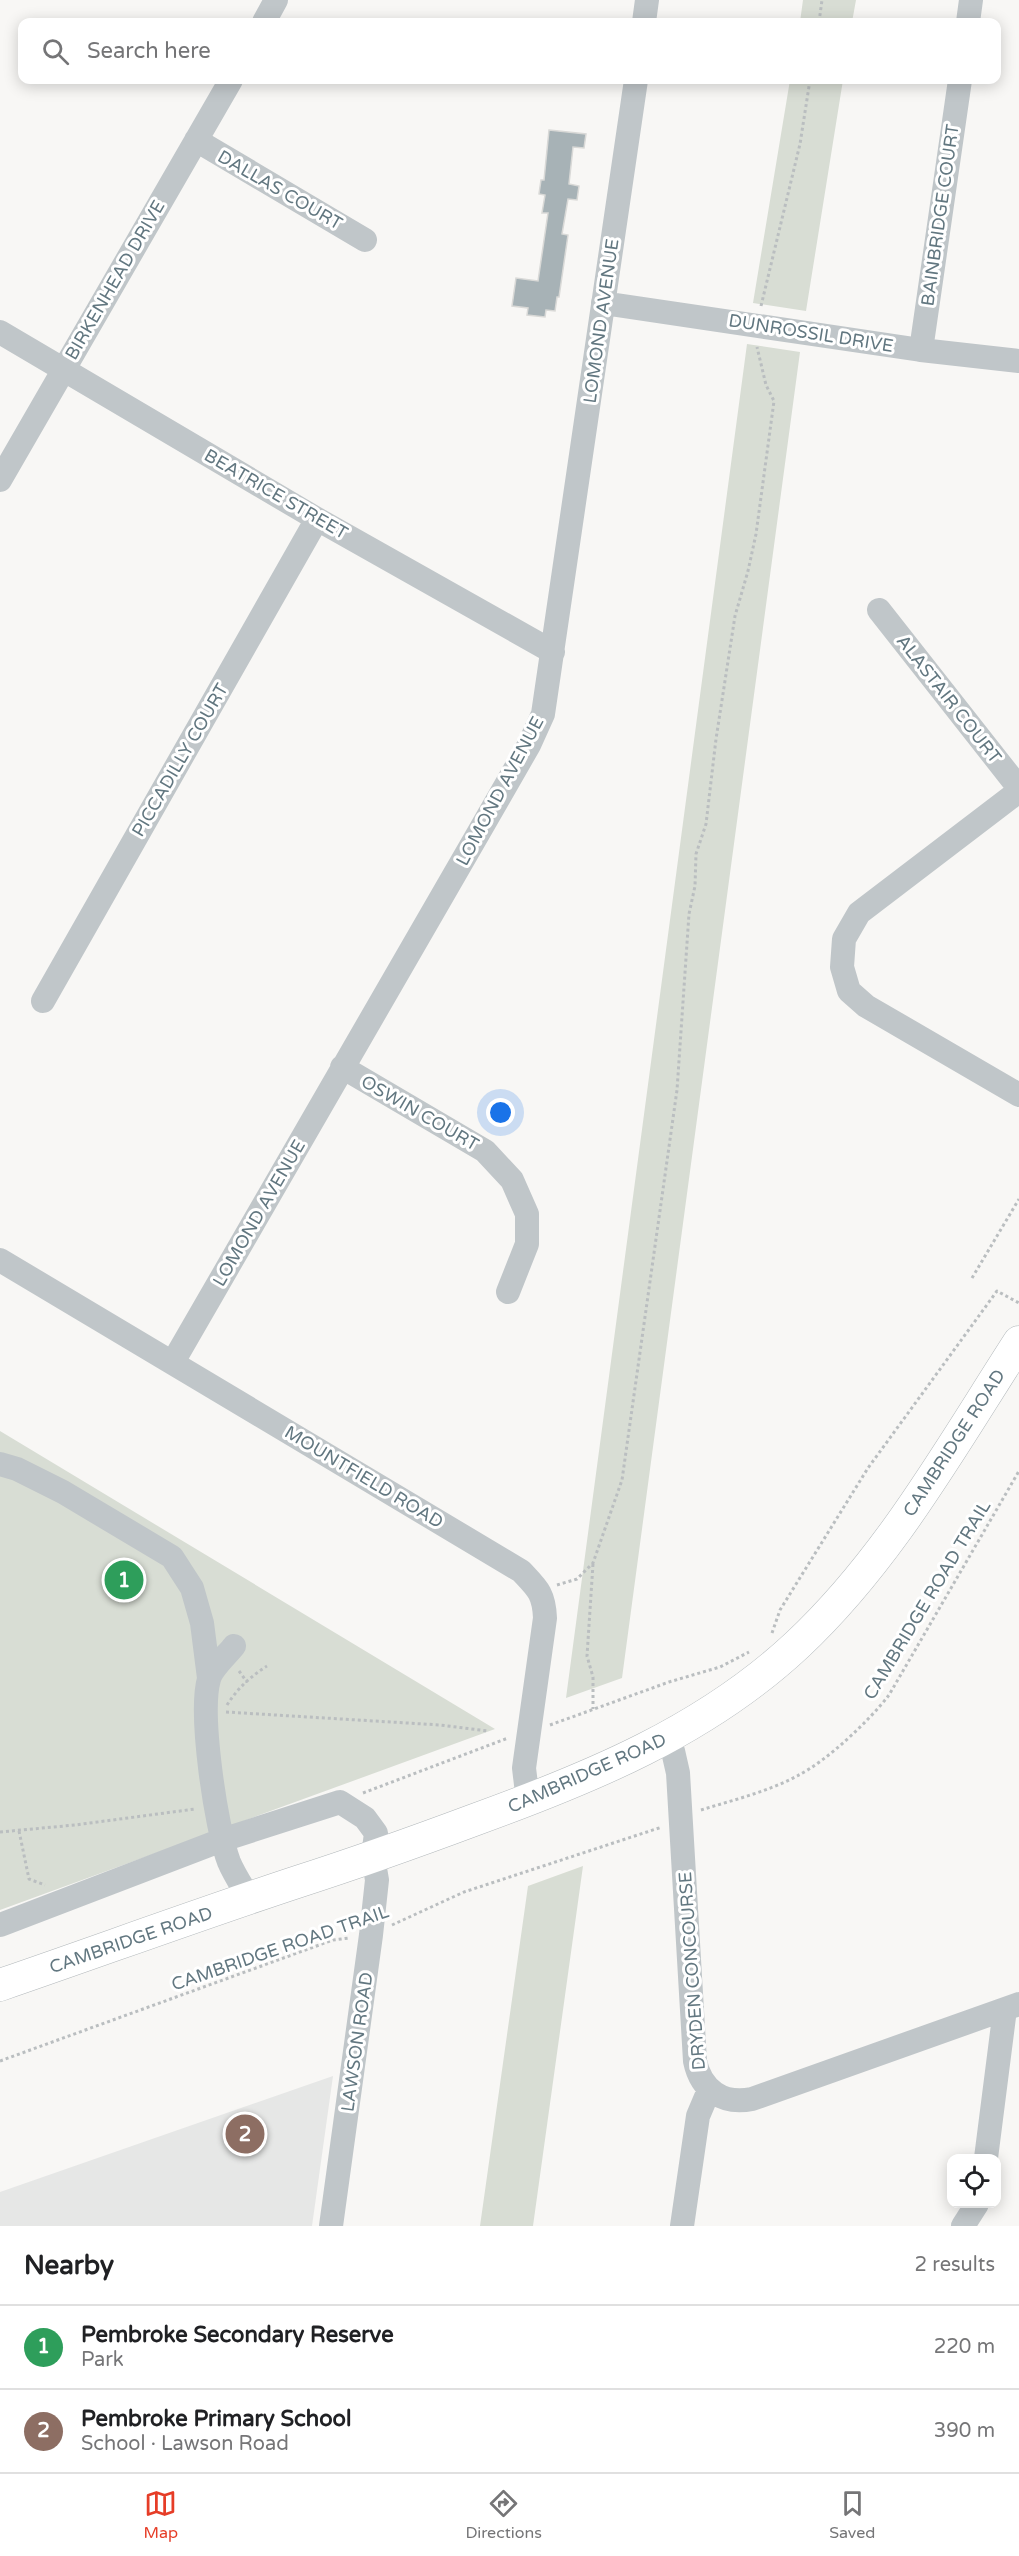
<!DOCTYPE html>
<html lang="en">
<head>
<meta charset="utf-8">
<style>
  :root { --surface:#fff; --page:#f2f2f2; --text:#202124; --muted:#757577; --line:#e0e0e0; --accent:#e63d27 }
  body { margin:0; font-family:"Varela Round",sans-serif; background:var(--page); color:var(--text) }
  .controls { position:absolute; right:18px; bottom:18px; display:grid; overflow:hidden; border-radius:12px; box-shadow:0 3px 15px #0003 }
  .controls button { width:54px; height:54px; display:grid; place-items:center; padding:0; border:0; border-bottom:2px solid var(--line); background:var(--surface); color:var(--text); font:30px sans-serif }
  .you { position:absolute; left:501px; top:1113px; width:21px; height:21px; margin:-15px; border:4px solid #fff; border-radius:50%; background:#1a73e8; box-shadow:0 0 0 9px #1a73e833 }
  .badge { display:grid; place-items:center; width:39px; height:39px; border-radius:50%; background:var(--accent); color:#fff; font-size:20px; font-weight:700 }
  .pin { position:absolute; translate:-50% -50%; border:3px solid #fff; box-shadow:0 2px 6px #0006 }
  .list { margin:0; padding:0; list-style:none }
  h2 { display:flex; justify-content:space-between; align-items:center; height:78px; margin:0; padding:0 24px; font-size:26px }
  h2 small { font-size:20px; font-weight:400; color:var(--muted) }
  .list li { display:grid; grid-template-columns:39px 1fr auto; gap:18px; align-items:center; box-sizing:border-box; height:84px; padding:0 24px; border-top:2px solid var(--line) }
  .list b { display:block; font-size:22px; white-space:nowrap }
  .list p { margin:0; font-size:20px; white-space:nowrap; color:var(--muted) }
  .list em { font-size:20px; font-style:normal; color:var(--muted) }
  .icon { flex:none; width:33px; height:33px; fill:none; stroke:currentColor; stroke-width:2; stroke-linecap:round; stroke-linejoin:round }
  .map { position:relative; flex:none; width:1019px; height:2226px; overflow:hidden }
  .search { position:absolute; background:var(--surface); box-shadow:0 3px 15px #0003; left:18px; right:18px; top:18px; height:66px; display:flex; align-items:center; gap:15px; box-sizing:border-box; padding:0 21px; border-radius:12px; color:var(--muted); font-size:22px }
  .sheet { height:246px; background:var(--surface) }
  nav { display:flex; justify-content:space-around; align-items:center; box-sizing:border-box; height:84px; border-top:2px solid var(--line); background:var(--surface); font-size:16px; color:var(--muted) }
  nav a { display:grid; justify-items:center; gap:3px }
  nav .on { color:var(--accent) }
  .map>svg:first-child { display:block }
  .built { fill:#e6e7e6 }
  .green { fill:#d8ddd4 }
  .building { fill:#a7b2b6; stroke:#d9d9d7; stroke-width:1.5 }
  .lines { fill:none; stroke-linecap:round; stroke-linejoin:round }
  .major-casing { stroke:#b2b8bb; stroke-width:33 }
  .path { stroke:#babec0; stroke-width:3; stroke-dasharray:3 3; stroke-linecap:butt }
  .minor { stroke:#c0c6c9; stroke-width:24 }
  .major { stroke:#fff; stroke-width:32 }
  .labels { text-anchor:middle; dominant-baseline:central; stroke-width:6; stroke-linejoin:round; paint-order:stroke }
  .street-label { font-size:18px; fill:#627780; stroke:#fff }
</style>
</head>
<body>
<div class="map">
<svg width="1019" height="2226" viewBox="0 0 1019 2226">
  <rect width="100%" height="100%" fill="#f8f7f5"/>
  <path class="built" d="M333,2076L312,2226H0V2192Z"/>
  <path class="green" d="M803,0H856L852,22H800Z
    M790,80H843L806,311L753,303Z
    M747,344L800,352L622,1678L566,1698Z
    M0,1431L495,1729L0,1910Z
    M583,1866L533,2226H480L528,1886Z"/>
  <path class="building" d="M549,130L586,134L584,148L573,147L569,184L579,186L577,200L568,199L562,234L568,235L559,297H557L555,311L546,310L545,317L527,315L528,308L512,306L516,278L538,281L548,213H542L545,195L539,194L541,180H544Z"/>
  <g class="lines">
    <g class="major-casing">
      <path id="major" d="M0,1985C99,1951 197,1915 297,1882C356,1863 415,1842 474,1820C590,1778 705,1731 797,1645C889,1559 951,1447 1019,1342"/>
    </g>
    <path class="path" d="M819,22L822,0
      M761,306L800,144L810,80
      M972,1278L1019,1199
      M593,1564L587,1656L593,1677V1709
      M557,1585L577,1579L593,1563L622,1480L677,1090L689,914L695,886L696,854L706,824L716,739L735,616L748,571L756,534L774,401L766,385L757,347
      M772,1633L780,1610L868,1468L997,1291L1019,1303
      M239,1671L247,1682
      M227,1705C237,1689 251,1676 267,1666
      M226,1712L440,1725L488,1731
      M550,1725L669,1682L720,1667L749,1652
      M363,1793L508,1738
      M701,1810C733,1800 767,1792 797,1776C827,1761 869,1721 889,1695L1019,1471
      M19,1831L29,1879L45,1885
      M0,1832L75,1825L195,1809
      M392,1925L464,1892L662,1827
      M0,2061L333,1940L349,1938"/>
    <path class="minor" d="M264,22L276,0
      M644,22L647,0
      M968,22L971,0
      M196,140L365,240
      M603,303L921,350L1019,361
      M0,332L317,519L553,652
      M921,350L960,80
      M0,480L231,80
      M879,610L1019,788
      M1019,791L859,913L844,939L842,967L849,991L866,1006L1019,1095
      M43,1001L317,519
      M342,1067L485,1151L512,1180L527,1214V1244L508,1292
      M0,1260L521,1571C537,1588 544,1593 545,1618L524,1768L528,1801
      M173,1362L475,839L529,745L543,714L636,80
      M0,1464L17,1469L63,1492L172,1557L192,1588L202,1623L209,1678
      M234,1646C227,1655 212,1668 209,1679C199,1713 216,1828 229,1862C234,1874 242,1886 249,1898
      M666,1739L673,1751L678,1773L695,2061C701,2090 723,2105 752,2099L1019,2004
      M0,1925L222,1840L340,1802L365,1818L376,1833L373,1857L377,1880L371,1935L331,2226
      M986,2158L1005,2009
      M682,2226L698,2116L709,2090
      M963,2226L977,2204"/>
    <use href="#major" class="major"/>
  </g>
  <g class="labels">
    <g class="street-label">
      <text transform="translate(280 190) rotate(30)">DALLAS COURT</text>
      <text transform="translate(940 215) rotate(-82)">BAINBRIDGE COURT</text>
      <text transform="translate(115 280) rotate(-60)">BIRKENHEAD DRIVE</text>
      <text transform="translate(601 321) rotate(-82)">LOMOND AVENUE</text>
      <text transform="translate(811 333) rotate(9)">DUNROSSIL DRIVE</text>
      <text transform="translate(276 494) rotate(30)">BEATRICE STREET</text>
      <text transform="translate(949 699) rotate(52)">ALASTAIR COURT</text>
      <text transform="translate(180 760) rotate(-60)">PICCADILLY COURT</text>
      <text transform="translate(500 791) rotate(-62)">LOMOND AVENUE</text>
      <text transform="translate(420 1113) rotate(30)">OSWIN COURT</text>
      <text transform="translate(259 1213) rotate(-60)">LOMOND AVENUE</text>
      <text transform="translate(954 1443) rotate(-57)">CAMBRIDGE ROAD</text>
      <text transform="translate(364 1477) rotate(31)">MOUNTFIELD ROAD</text>
      <text transform="translate(927 1600) rotate(-59)">CAMBRIDGE ROAD TRAIL</text>
      <text transform="translate(587 1773) rotate(-24)">CAMBRIDGE ROAD</text>
      <text transform="translate(131 1940) rotate(-19)">CAMBRIDGE ROAD</text>
      <text transform="translate(280 1948) rotate(-19)">CAMBRIDGE ROAD TRAIL</text>
      <text transform="translate(692 1971) rotate(-94)">DRYDEN CONCOURSE</text>
      <text transform="translate(357 2042) rotate(-82)">LAWSON ROAD</text>
    </g>
  </g>
</svg>
<div class="controls">
<button><svg class="icon" aria-label="locate" viewBox="0 0 24 24"><circle cx="12" cy="12" r="6"/><path d="M12 2v4M12 18v4M2 12h4M18 12h4"/></svg></button>
</div>
<div class="you"></div>
<div class="pin badge" style="left:124px;top:1580px;background:#2e9e5b">1</div>
<div class="pin badge" style="left:245px;top:2134px;background:#8d6e63">2</div>
<div class="search"><svg class="icon" aria-label="search" viewBox="0 0 24 24"><circle cx="10" cy="10" r="6"/><path d="M15 15l6 6"/></svg>Search here</div>
</div>
<section class="sheet">
<h2>Nearby<small>2 results</small></h2>
<ul class="list">
<li><span class="badge" style="background:#2e9e5b">1</span><div><b>Pembroke Secondary Reserve</b><p>Park</p></div><em>220 m</em></li>
<li><span class="badge" style="background:#8d6e63">2</span><div><b>Pembroke Primary School</b><p>School · Lawson Road</p></div><em>390 m</em></li>
</ul>
</section>
<nav>
<a class="on"><svg class="icon" aria-label="map" viewBox="0 0 24 24"><path d="M3 6l6-2 6 2 6-2v14l-6 2-6-2-6 2zM9 4v14M15 6v14"/></svg>Map</a>
<a><svg class="icon" aria-label="directions" viewBox="0 0 24 24"><path d="M12 3l9 9-9 9-9-9zM9 14v-3h6M13 9l2 2-2 2"/></svg>Directions</a>
<a><svg class="icon" aria-label="saved" viewBox="0 0 24 24"><path d="M7 4h10v16l-5-4-5 4z"/></svg>Saved</a>
</nav>
</body>
</html>
